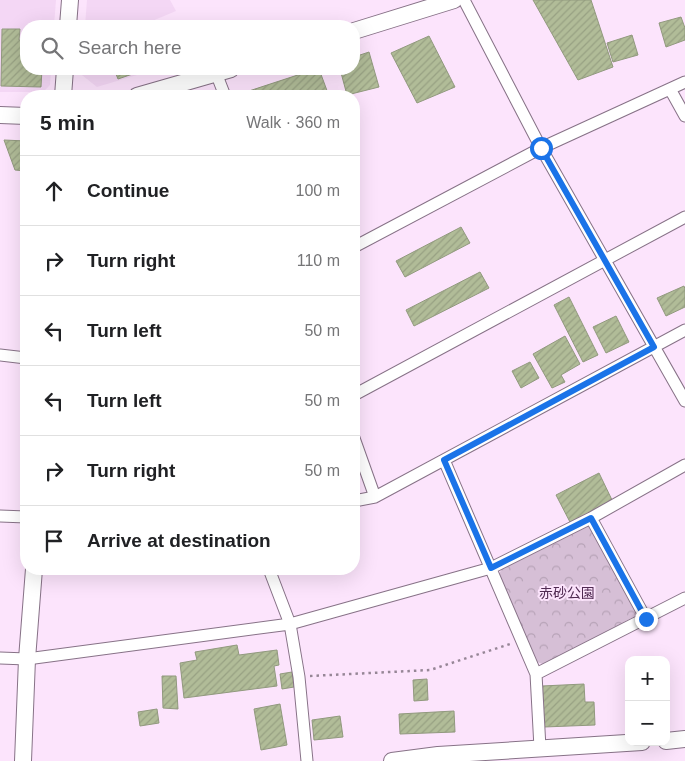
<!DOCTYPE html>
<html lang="en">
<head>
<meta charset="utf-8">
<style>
  :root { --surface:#fff; --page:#f6f6f6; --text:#202124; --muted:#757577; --line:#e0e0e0 }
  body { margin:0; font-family:Arial,"Noto Sans JP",sans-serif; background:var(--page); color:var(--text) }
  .controls { position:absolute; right:15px; bottom:15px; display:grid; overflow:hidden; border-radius:10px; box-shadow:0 5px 20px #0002 }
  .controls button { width:45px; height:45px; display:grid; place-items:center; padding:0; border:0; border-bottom:1px solid var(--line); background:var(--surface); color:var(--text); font:25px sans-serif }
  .stop { position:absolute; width:15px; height:15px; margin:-11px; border:4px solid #1a73e8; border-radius:50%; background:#fff }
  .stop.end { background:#1a73e8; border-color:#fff; box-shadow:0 1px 5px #0008 }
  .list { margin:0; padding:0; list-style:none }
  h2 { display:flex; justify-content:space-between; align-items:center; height:65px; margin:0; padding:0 20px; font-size:21px }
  h2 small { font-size:16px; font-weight:400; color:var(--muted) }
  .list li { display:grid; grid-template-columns:32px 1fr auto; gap:15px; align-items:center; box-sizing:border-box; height:70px; padding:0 20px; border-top:1px solid var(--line) }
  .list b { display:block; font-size:19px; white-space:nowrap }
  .list em { font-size:16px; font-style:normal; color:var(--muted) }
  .icon { flex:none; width:28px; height:28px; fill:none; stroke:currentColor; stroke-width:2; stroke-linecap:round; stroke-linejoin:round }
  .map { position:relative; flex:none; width:685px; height:761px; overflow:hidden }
  .search { position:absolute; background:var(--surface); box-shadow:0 5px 20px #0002; left:20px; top:20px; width:340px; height:55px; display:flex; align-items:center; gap:12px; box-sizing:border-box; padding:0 18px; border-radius:20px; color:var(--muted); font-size:19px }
  .panel { position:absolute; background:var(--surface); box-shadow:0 5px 20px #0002; left:20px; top:90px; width:340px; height:485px; border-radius:20px }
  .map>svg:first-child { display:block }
  .built { fill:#f4d7f5 }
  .park { fill:url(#park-crowns) }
  .building { fill:url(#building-hatch); stroke:#91997e }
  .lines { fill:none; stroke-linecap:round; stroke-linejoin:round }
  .street-casing { stroke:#877287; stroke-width:13 }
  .secondary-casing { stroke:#877287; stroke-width:18 }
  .path { stroke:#968696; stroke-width:2.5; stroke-dasharray:2.5 4; stroke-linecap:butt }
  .street { stroke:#fff; stroke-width:11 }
  .secondary { stroke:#fff; stroke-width:16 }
  .route { stroke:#1a73e8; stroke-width:6 }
  .labels { text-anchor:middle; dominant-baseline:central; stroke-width:4; stroke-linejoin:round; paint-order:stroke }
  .park-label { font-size:14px; fill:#4f2951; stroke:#fce4fc }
</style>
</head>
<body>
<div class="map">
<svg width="685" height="761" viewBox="0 0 685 761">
  <defs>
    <pattern id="park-crowns" width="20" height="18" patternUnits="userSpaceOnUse" patternTransform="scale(1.25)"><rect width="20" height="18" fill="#d6bfd6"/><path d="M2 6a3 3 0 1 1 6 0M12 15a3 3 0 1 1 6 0" fill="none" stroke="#b7a3b7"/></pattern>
    <pattern id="building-hatch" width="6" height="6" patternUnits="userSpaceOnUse" patternTransform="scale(1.25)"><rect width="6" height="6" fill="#b1bc98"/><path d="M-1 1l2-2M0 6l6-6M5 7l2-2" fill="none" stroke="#98a183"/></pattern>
  </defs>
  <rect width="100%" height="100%" fill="#fce4fc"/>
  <path class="built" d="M0,0H56L54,26H26V69H51L50,85L43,92H0Z
    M87,0H170L176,11L145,24V26H85Z
    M83,69H157L97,87L82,75Z"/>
  <path class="park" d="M588,521L637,610V615L545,665L537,662L499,575L502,567Z"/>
  <path class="building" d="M533,0H591L613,67L578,80Z
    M681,17L685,28V40L666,47L659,23Z
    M2,29H20L19,40H26V69H42L41,87L1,86Z
    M632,35L638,55L613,62L607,43Z
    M429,36L455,87L417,103L391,53Z
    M369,52L379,87L347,95L340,69H354V57Z
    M114,69H147L118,79Z
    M316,69H319L329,96H251L249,91Z
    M4,140L26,141V171L15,170Z
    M461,227L470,243L405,277L396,261Z
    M480,272L489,288L414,326L406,310Z
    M684,286L685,289V307L666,316L657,298Z
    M569,297L598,355L583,362L554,305Z
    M616,316L629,342L606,353L593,327Z
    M565,336L580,364L561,375L565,382L552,388L533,354Z
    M530,362L539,378L521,388L512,371Z
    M599,473L613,502L571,524L556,495Z
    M237,645L239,655L277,650L279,665L274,666L277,686L184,698L180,663L197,660L195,652Z
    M292,672L294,687L282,689L280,674Z
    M162,676H176L178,709L163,708Z
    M427,679L428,700L414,701L413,680Z
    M584,684L585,702H594L595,725L544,727L542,686Z
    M280,704L287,745L261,750L254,709Z
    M157,709L159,723L140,726L138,712Z
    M454,711L455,732L400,734L399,714Z
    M340,716L343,737L314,740L312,720Z"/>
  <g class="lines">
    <g class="street-casing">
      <path id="street" d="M464,0L541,148L685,401
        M216,73L225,96
        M670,89L685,116
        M354,247L541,148L685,82
        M0,355L26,358
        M354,395L685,217
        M354,438L375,497
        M444,460L536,674L685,598
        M354,501L375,497L685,330
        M0,516L26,517
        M591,518L646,619
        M269,569L290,624L299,677L307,761
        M0,658L27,659L290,624L491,568L591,518L685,465
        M536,674L540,748"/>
    </g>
    <g class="secondary-casing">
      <path id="secondary" d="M68,26L70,0
        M354,31L454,0
        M63,96L65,69
        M137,96L231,69
        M0,115L26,116
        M666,741L685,739
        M23,761L27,659L34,569
        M392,761L438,755L642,742"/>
    </g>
    <path class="path" d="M310,676L430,670L510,644"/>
    <use href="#street" class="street"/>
    <use href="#secondary" class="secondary"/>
  </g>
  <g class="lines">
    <path class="route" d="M541,148L654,347L444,460L491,568L591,518L646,619"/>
  </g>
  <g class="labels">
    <g class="park-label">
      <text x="567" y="593">赤砂公園</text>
    </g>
  </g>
</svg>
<div class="controls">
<button>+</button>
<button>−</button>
</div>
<div class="stop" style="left:541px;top:148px"></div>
<div class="stop end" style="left:646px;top:619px"></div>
<div class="search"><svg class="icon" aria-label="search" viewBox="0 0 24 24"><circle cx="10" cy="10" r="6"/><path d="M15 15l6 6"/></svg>Search here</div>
<section class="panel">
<h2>5 min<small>Walk · 360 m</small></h2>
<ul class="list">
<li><svg class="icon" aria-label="ahead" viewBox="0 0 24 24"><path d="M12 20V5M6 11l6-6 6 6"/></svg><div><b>Continue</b></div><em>100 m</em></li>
<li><svg class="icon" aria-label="right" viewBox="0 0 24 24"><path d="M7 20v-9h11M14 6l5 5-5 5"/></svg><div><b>Turn right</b></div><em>110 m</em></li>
<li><svg class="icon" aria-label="left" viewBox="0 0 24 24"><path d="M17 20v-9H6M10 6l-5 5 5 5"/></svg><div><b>Turn left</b></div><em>50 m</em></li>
<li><svg class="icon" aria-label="left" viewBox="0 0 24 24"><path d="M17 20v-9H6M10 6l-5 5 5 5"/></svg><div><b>Turn left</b></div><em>50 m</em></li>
<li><svg class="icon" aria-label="right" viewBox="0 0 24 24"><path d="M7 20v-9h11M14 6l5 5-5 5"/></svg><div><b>Turn right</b></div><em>50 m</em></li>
<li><svg class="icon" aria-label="arrive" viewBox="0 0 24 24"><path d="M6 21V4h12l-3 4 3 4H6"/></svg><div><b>Arrive at destination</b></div></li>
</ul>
</section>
</div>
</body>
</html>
